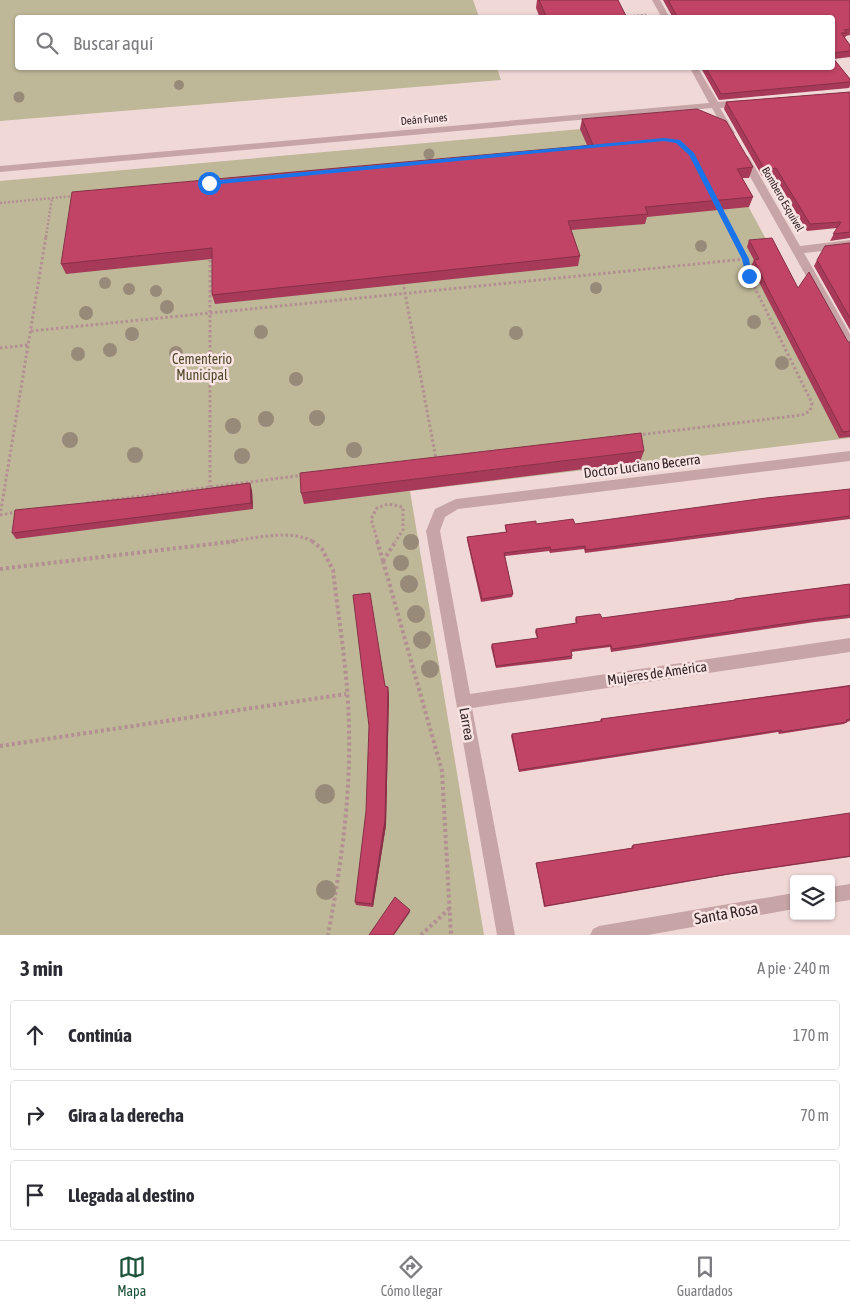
<!DOCTYPE html>
<html lang="es">
<head>
<meta charset="utf-8">
<style>
  :root { --surface:#fff; --page:#f2f2f3; --text:#2b2b33; --muted:#7c7c81; --line:#e1e1e2; --accent:#1d523a }
  body { margin:0; font-family:"Asap Condensed",sans-serif; background:var(--page); color:var(--text) }
  .controls { position:absolute; right:15px; bottom:15px; display:grid; overflow:hidden; border-radius:5px; box-shadow:0 1px 4px #0004 }
  .controls button { width:45px; height:45px; display:grid; place-items:center; padding:0; border:0; border-bottom:1px solid var(--line); background:var(--surface); color:var(--text); font:25px sans-serif }
  .stop { position:absolute; width:15px; height:15px; margin:-11px; border:4px solid #1a73e8; border-radius:50%; background:#fff }
  .stop.end { background:#1a73e8; border-color:#fff; box-shadow:0 1px 5px #0008 }
  .list { margin:0; padding:0; list-style:none }
  h2 { display:flex; justify-content:space-between; align-items:center; height:65px; margin:0; padding:0 20px; font-size:21px }
  h2 small { font-size:16px; font-weight:400; color:var(--muted) }
  .list li { display:grid; grid-template-columns:32px 1fr auto; gap:15px; align-items:center; box-sizing:border-box; height:70px; margin:0 10px 10px; padding:0 10px; border:1px solid var(--line); border-radius:5px }
  .list b { display:block; font-size:19px; white-space:nowrap }
  .list em { font-size:16px; font-style:normal; color:var(--muted) }
  .icon { flex:none; width:28px; height:28px; fill:none; stroke:currentColor; stroke-width:2; stroke-linecap:round; stroke-linejoin:round }
  .map { position:relative; flex:none; width:850px; height:935px; overflow:hidden }
  .search { position:absolute; background:var(--surface); box-shadow:0 1px 4px #0004; left:15px; right:15px; top:15px; height:55px; display:flex; align-items:center; gap:12px; box-sizing:border-box; padding:0 18px; border-radius:5px; color:var(--muted); font-size:19px }
  .sheet { height:305px; background:var(--surface) }
  nav { display:flex; justify-content:space-around; align-items:center; box-sizing:border-box; height:70px; border-top:1px solid var(--line); background:var(--surface); font-size:14px; color:var(--muted) }
  nav a { display:grid; justify-items:center; gap:2px }
  nav .on { color:var(--accent) }
  .map>svg:first-child { display:block }
  .green { fill:#beb798 }
  .lines { fill:none; stroke-linecap:round; stroke-linejoin:round }
  .path-far2 { stroke:#b28f91; stroke-width:2.5; stroke-dasharray:2 2; stroke-linecap:butt }
  .path-far1 { stroke:#b28f91; stroke-width:3; stroke-dasharray:2.5 2.5; stroke-linecap:butt }
  .path { stroke:#b28f91; stroke-width:4; stroke-dasharray:3 3; stroke-linecap:butt }
  .minor { fill:#c7a4a6; fill-rule:evenodd }
  .tree { fill:#988a78 }
  .wall { fill:#a63a58 }
  .shaded-wall { fill:#873047 }
  .building { fill:#c14466; stroke:#873047 }
  .route { fill:#1a73e8 }
  .labels { text-anchor:middle; dominant-baseline:central; stroke-width:5; stroke-linejoin:round; paint-order:stroke }
  .far-street-label { font-size:11px; fill:#332528; stroke:#f8e4e3 }
  .park-label { font-size:14px; fill:#504a2a; stroke:#f8e4e3 }
  .street-label { font-size:14px; fill:#332528; stroke:#f8e4e3 }
  .near-street-label { font-size:16px; fill:#332528; stroke:#f8e4e3 }
</style>
</head>
<body>
<div class="map">
<svg width="850" height="935" viewBox="0 0 850 935">
  <rect width="100%" height="100%" fill="#f0d8d7"/>
  <path class="green" d="M0,0H473L479,17L18,18V68H497L501,80L0,121Z
    M694,119L703,123L850,394V438L410,491L484,935H0V181Z"/>
  <g class="lines">
    <path class="path-far2" d="M625,17L646,15
      M0,203L74,196
      M720,208L735,237
      M46,237L52,198"/>
    <path class="path-far1" d="M210,255V487
      M403,282L436,459
      M31,331L746,259
      M0,348L28,345
      M638,435L802,415L810,411L812,403L749,276L746,259L734,236
      M87,503L304,475
      M0,515L17,512
      M0,516L46,236
      M226,542C252,539 291,528 314,542
      M378,542L371,519L377,508L388,504L403,507V530L395,542"/>
    <path class="path" d="M312,541L322,549L333,570C339,622 348,674 349,726C351,796 341,866 328,935
      M377,541L383,561
      M383,561L442,771L451,935
      M383,561L396,541
      M0,569L237,541
      M0,746L346,694
      M421,935L449,909"/>
    <path class="minor" d="M652,0H660L670,18H662Z
      M690,68H698L718,102L742,100L746,103L742,106L720,108L735,133L733,135H727L712,108L0,172V166L709,103Z
      M744,154L749,157L800,246L850,240V248L804,253L850,334V348L846,347L739,157Z
      M850,451V461L458,509L445,517L440,531L470,694L850,638V652L472,708L515,935H497L426,531L435,509L456,499Z
      M850,884V900L831,903V887Z
      M794,893V909L648,935H590L593,929L599,926Z"/>
  </g>
  <g class="tree">
    <circle cx="179" cy="85" r="5"/>
    <circle cx="19" cy="97" r="5.5"/>
    <circle cx="429" cy="154" r="5.5"/>
    <circle cx="701" cy="246" r="6"/>
    <circle cx="105" cy="283" r="6"/>
    <circle cx="596" cy="288" r="6"/>
    <circle cx="129" cy="289" r="6"/>
    <circle cx="156" cy="291" r="6"/>
    <circle cx="167" cy="307" r="7"/>
    <circle cx="86" cy="313" r="7"/>
    <circle cx="754" cy="322" r="7"/>
    <circle cx="261" cy="332" r="7"/>
    <circle cx="516" cy="333" r="7"/>
    <circle cx="132" cy="334" r="7"/>
    <circle cx="110" cy="350" r="7"/>
    <circle cx="176" cy="353" r="7"/>
    <circle cx="78" cy="354" r="7"/>
    <circle cx="782" cy="363" r="7"/>
    <circle cx="296" cy="379" r="7"/>
    <circle cx="317" cy="418" r="8"/>
    <circle cx="266" cy="419" r="8"/>
    <circle cx="233" cy="426" r="8"/>
    <circle cx="70" cy="440" r="8"/>
    <circle cx="354" cy="450" r="8"/>
    <circle cx="135" cy="455" r="8"/>
    <circle cx="242" cy="456" r="8"/>
    <circle cx="411" cy="542" r="8"/>
    <circle cx="401" cy="563" r="8"/>
    <circle cx="409" cy="584" r="9"/>
    <circle cx="416" cy="614" r="9"/>
    <circle cx="422" cy="640" r="9"/>
    <circle cx="430" cy="669" r="9"/>
    <circle cx="325" cy="794" r="10"/>
    <circle cx="326" cy="890" r="10"/>
  </g>
  <path class="wall" d="M537,0H618L627,18H540L536,8Z
    M663,0H850V35L846,36L845,38L850,45V57L834,59L850,79V86L849,88L719,100L701,68H832V18H673Z
    M850,92V238L830,241L837,228L807,231L774,175L762,176L724,109L726,102Z
    M582,119L753,167L749,178H742L753,197L749,207L647,217L645,224L571,230L580,256L578,266L215,304L212,295V259L66,274L61,264L587,145L580,129Z
    M749,240L798,288L848,342H850V437L839,438L766,296L751,266L754,260L747,247Z
    M850,243V330L814,266L817,260Z
    M644,451L640,462L304,504L301,493Z
    M850,489V519L585,553L584,549L550,553L549,551L505,556L513,594L512,597L481,602L467,540V537L506,532L505,528V525L575,524Z
    M252,490L253,509L16,539L12,533Z
    M850,584V618L815,622L611,652L610,647L571,652L572,656V659L496,668L491,647L492,644L537,638L535,632L536,629L576,624L575,620L576,617L602,618L733,601L735,599Z
    M850,685V721L847,722L844,724L779,734L778,732L519,772L511,736L512,734L600,721L601,719Z
    M385,686L389,694L386,825L373,907L356,905L355,902Z
    M850,813V857L726,875L544,907L536,864V863L632,848L631,847L633,845Z"/>
  <path class="shaded-wall" d="M250,483L252,490L253,509L251,503Z
    M388,687L389,694L386,825L373,907L372,904Z
    M410,910V912L394,935H393Z"/>
  <path class="building" d="M539,0H618L627,18H547Z
    M668,0H850V29L844,30L847,33H841L850,45V51L832,53V18H678Z
    M832,57L850,79V82L721,94L706,68H832Z
    M850,92V232L833,234L841,222L810,224L776,168L765,170L726,102Z
    M697,109L726,121L753,167L737,169L753,197L645,207L648,214L568,221L580,256L212,295V248L61,264L72,192L593,145L582,119Z
    M772,238L798,288L809,272L848,342H850V431L843,432L768,289L754,260L759,259L749,240Z
    M850,243V318L817,260L825,246Z
    M641,433L644,451L301,493L300,473Z
    M250,483L251,503L12,533L15,510L143,497Z
    M850,489V516L586,550L585,546L551,550L550,547L504,553L513,594L482,599L467,537L507,532L505,525L536,521V524L573,519L575,524L766,498Z
    M850,584V615L817,619L612,649L611,645L571,650L572,656L496,666L492,644L538,638L536,629L577,623L576,617L600,614L602,618L735,600V599Z
    M370,593L385,686L388,687L385,820L372,904L355,902L366,811L369,726L353,595Z
    M850,686V719L846,720L847,722L782,732L781,730L519,770L512,734L602,721L601,719Z
    M850,813V856L728,874L545,906L536,863L633,848V845Z
    M395,897L410,910L393,935H369Z"/>
  <path class="route" d="M664,138L680,140L694,153L749,259L752,278L746,276L742,259L689,155L676,143L664,141L209,185L206,183L209,181Z"/>
  <g class="labels">
    <g class="far-street-label">
      <text transform="translate(424 119) rotate(-5)">Deán Funes</text>
      <text transform="translate(783 199) rotate(60)">Bombero Esquivel</text>
    </g>
    <g class="park-label">
      <text x="202" y="359">Cementerio<tspan x="202" dy="16">Municipal</tspan></text>
    </g>
    <g class="street-label">
      <text transform="translate(642 466) rotate(-7)">Doctor Luciano Becerra</text>
      <text transform="translate(657 673) rotate(-8)">Mujeres de América</text>
      <text transform="translate(467 724) rotate(80)">Larrea</text>
    </g>
    <g class="near-street-label">
      <text transform="translate(726 913) rotate(-10)">Santa Rosa</text>
    </g>
  </g>
</svg>
<div class="controls">
<button><svg class="icon" aria-label="layers" viewBox="0 0 24 24"><path d="M12 4l9 5-9 5-9-5zM3 14l9 5 9-5"/></svg></button>
</div>
<div class="stop" style="left:209px;top:183px"></div>
<div class="stop end" style="left:749px;top:276px"></div>
<div class="search"><svg class="icon" aria-label="search" viewBox="0 0 24 24"><circle cx="10" cy="10" r="6"/><path d="M15 15l6 6"/></svg>Buscar aquí</div>
</div>
<section class="sheet">
<h2>3 min<small>A pie · 240 m</small></h2>
<ul class="list">
<li><svg class="icon" aria-label="ahead" viewBox="0 0 24 24"><path d="M12 20V5M6 11l6-6 6 6"/></svg><div><b>Continúa</b></div><em>170 m</em></li>
<li><svg class="icon" aria-label="right" viewBox="0 0 24 24"><path d="M7 20v-9h11M14 6l5 5-5 5"/></svg><div><b>Gira a la derecha</b></div><em>70 m</em></li>
<li><svg class="icon" aria-label="arrive" viewBox="0 0 24 24"><path d="M6 21V4h12l-3 4 3 4H6"/></svg><div><b>Llegada al destino</b></div></li>
</ul>
</section>
<nav>
<a class="on"><svg class="icon" aria-label="map" viewBox="0 0 24 24"><path d="M3 6l6-2 6 2 6-2v14l-6 2-6-2-6 2zM9 4v14M15 6v14"/></svg>Mapa</a>
<a><svg class="icon" aria-label="directions" viewBox="0 0 24 24"><path d="M12 3l9 9-9 9-9-9zM9 14v-3h6M13 9l2 2-2 2"/></svg>Cómo llegar</a>
<a><svg class="icon" aria-label="saved" viewBox="0 0 24 24"><path d="M7 4h10v16l-5-4-5 4z"/></svg>Guardados</a>
</nav>
</body>
</html>
